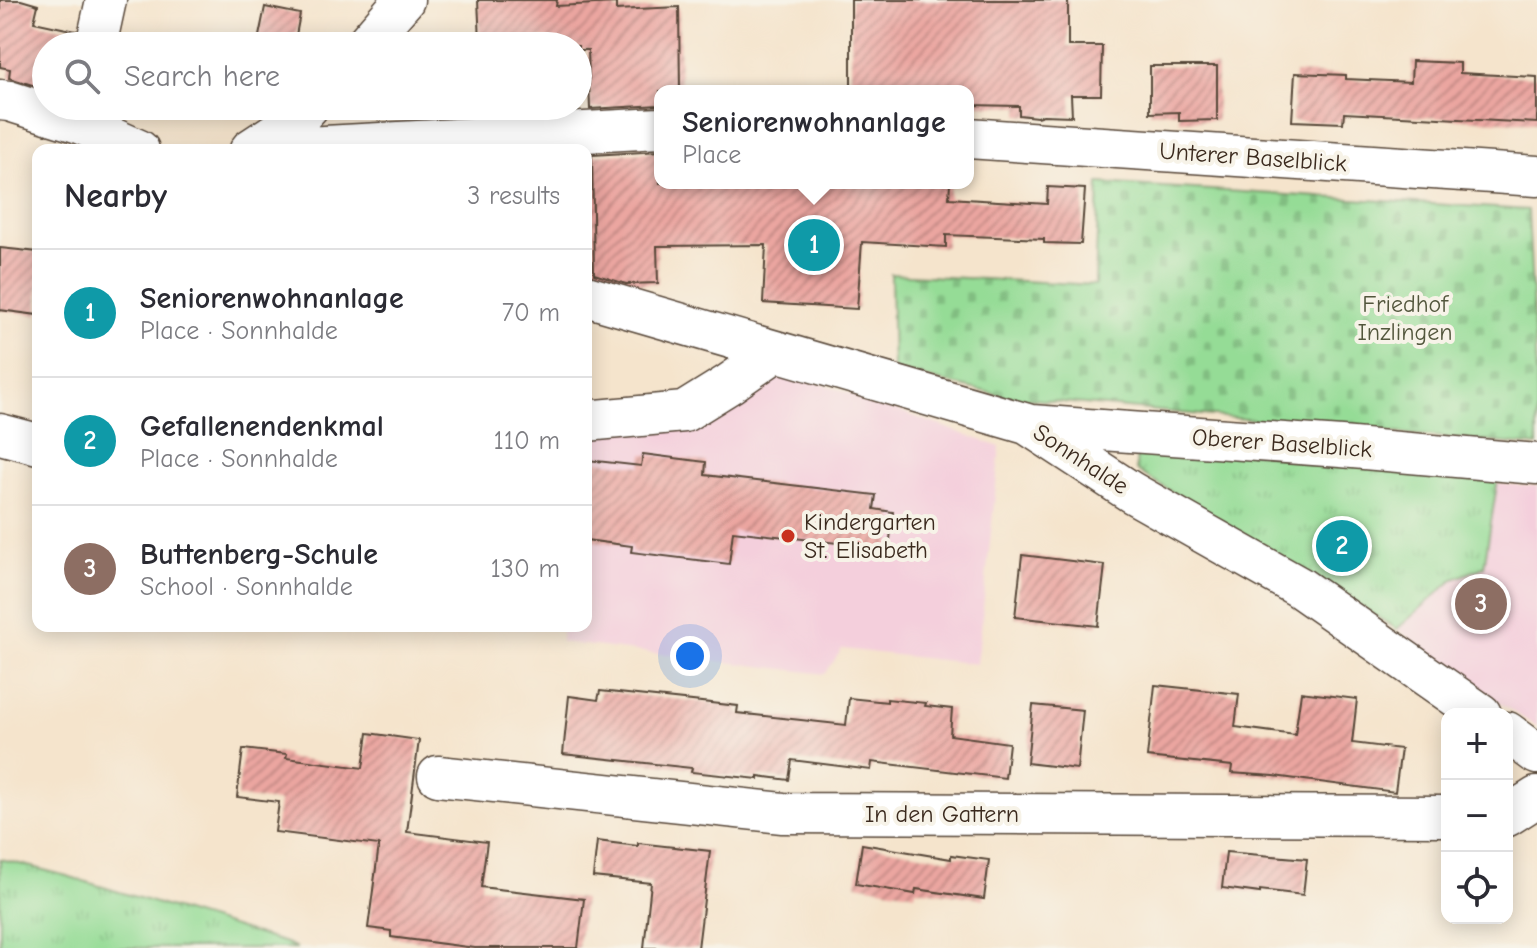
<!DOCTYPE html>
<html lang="en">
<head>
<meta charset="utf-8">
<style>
  :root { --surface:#fff; --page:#f7f7f7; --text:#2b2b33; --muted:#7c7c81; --line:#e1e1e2; --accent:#c8321e }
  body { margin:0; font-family:"Comic Neue",sans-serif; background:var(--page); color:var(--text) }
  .controls { position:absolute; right:24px; bottom:24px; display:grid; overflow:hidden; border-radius:16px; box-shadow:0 4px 20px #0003 }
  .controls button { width:72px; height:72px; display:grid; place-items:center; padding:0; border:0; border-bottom:2px solid var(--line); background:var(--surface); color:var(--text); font:40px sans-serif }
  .you { position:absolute; left:690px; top:656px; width:28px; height:28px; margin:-20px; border:6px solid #fff; border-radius:50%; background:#1a73e8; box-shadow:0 0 0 12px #1a73e833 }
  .badge { display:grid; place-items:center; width:52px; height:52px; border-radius:50%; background:var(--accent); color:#fff; font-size:26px; font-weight:700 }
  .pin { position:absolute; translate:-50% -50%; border:4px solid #fff; box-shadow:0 2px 8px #0006 }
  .popup { position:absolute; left:654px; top:85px; width:320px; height:104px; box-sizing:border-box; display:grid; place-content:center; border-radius:16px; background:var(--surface); filter:drop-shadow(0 2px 6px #0005); font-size:26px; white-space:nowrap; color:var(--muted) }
  .popup b { font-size:30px; color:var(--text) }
  .popup::after { content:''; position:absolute; left:50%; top:100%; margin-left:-16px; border:16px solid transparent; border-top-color:var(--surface) }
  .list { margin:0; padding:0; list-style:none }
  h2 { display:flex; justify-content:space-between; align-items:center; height:104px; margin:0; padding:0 32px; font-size:34px }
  h2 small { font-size:26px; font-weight:400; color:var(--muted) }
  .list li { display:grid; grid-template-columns:52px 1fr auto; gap:24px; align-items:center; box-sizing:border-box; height:128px; padding:0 32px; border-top:2px solid var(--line) }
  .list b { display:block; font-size:30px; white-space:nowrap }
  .list p { margin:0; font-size:26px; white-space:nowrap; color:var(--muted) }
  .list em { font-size:26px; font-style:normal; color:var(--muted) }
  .icon { flex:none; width:44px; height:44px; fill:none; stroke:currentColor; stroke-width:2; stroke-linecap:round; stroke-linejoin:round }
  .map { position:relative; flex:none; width:1537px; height:948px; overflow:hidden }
  .search { position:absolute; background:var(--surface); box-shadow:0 4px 20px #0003; left:32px; top:32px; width:560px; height:88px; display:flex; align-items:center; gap:20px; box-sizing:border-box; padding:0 28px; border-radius:44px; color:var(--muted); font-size:30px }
  .panel { position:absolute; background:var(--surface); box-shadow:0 4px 20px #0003; left:32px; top:144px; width:560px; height:488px; border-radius:16px }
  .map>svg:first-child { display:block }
  .built { fill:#f4cfdc }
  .grass { fill:url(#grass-tufts); stroke:#68835a; stroke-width:2 }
  .cemetery { fill:url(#cemetery-stones); stroke:#68835a; stroke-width:2 }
  .building { fill:url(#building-hatch) }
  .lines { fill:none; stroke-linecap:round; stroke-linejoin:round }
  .minor-casing { stroke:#574638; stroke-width:43 }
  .minor { stroke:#fff; stroke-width:40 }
  .poi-dot { fill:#c8321e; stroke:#f7f3e8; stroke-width:3 }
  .labels { text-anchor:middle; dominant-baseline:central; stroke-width:8; stroke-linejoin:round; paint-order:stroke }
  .street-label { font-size:24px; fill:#3b2a1e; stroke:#f7f3e8 }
  .park-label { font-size:24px; fill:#52563c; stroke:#f7f3e8 }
  .poi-label { font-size:24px; fill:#3b2a1e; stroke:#f7f3e8; text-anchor:start }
</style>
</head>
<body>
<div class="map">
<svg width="1537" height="948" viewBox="0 0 1537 948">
  <defs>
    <pattern id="grass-tufts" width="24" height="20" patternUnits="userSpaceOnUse" patternTransform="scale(2)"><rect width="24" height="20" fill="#95dc96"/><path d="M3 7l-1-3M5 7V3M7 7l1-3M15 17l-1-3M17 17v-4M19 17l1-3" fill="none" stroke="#81bd81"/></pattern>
    <pattern id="cemetery-stones" width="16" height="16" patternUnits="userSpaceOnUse" patternTransform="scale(2)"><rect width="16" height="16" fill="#95dc96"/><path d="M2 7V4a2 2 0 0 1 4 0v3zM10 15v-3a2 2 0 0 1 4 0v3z" fill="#81bd81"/></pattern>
    <pattern id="building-hatch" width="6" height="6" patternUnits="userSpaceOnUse" patternTransform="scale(2)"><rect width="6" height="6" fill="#eba6a0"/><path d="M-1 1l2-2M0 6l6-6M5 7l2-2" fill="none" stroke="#c08782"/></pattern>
  </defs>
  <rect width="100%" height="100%" fill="#f7f3e8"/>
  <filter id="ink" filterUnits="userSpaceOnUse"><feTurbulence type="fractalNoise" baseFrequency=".0125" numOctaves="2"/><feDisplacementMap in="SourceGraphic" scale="16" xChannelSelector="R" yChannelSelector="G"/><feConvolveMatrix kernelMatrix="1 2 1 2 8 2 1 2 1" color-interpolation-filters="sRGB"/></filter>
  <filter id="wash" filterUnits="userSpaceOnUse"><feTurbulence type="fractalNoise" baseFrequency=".006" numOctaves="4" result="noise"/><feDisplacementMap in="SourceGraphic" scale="32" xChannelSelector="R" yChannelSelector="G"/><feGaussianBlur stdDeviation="1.8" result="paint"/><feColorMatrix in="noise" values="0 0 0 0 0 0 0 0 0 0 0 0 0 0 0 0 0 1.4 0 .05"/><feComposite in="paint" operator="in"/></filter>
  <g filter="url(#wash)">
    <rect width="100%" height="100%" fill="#f5e4cc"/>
    <path class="built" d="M778,373L801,376L1000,447L977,664L842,649L825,674L561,642L562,626H586V439Z
      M1497,484L1537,486V727L1487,695L1397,629L1454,579L1484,567Z"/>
    <path class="grass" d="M1137,444L1497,472V484L1484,567L1454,579L1397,629L1136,470Z
      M0,859L67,876L286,943L297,948H0Z"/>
    <path class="cemetery" d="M1099,183L1528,210L1537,392V446L1008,397L893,370L891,274L1095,285Z"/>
    <g id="blocks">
      <path class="building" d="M0,0H21L38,5L34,22L76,31L73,46H46V89L9,78L10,69L0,67Z
        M478,0H557L556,6L616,3V10L679,7L680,91H660V105L590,109L588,50H578V46H548V38L480,41Z
        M851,0H1068V46H1102L1101,95H1071L1072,116L1043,115L1037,117L1019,115V106L968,105V91H851Z
        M265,7L300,14L294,46H257Z
        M1412,61L1460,63V73L1537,77V123L1344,113L1343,123L1292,121L1295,73L1346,75V79L1411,82Z
        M1150,66H1217V120L1179,121V112L1150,113Z
        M660,151V183H950L949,198L1047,204L1048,187L1085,189L1081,244L1044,243V239L946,235V247L862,242L857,309L763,303L766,245L657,246L658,283L626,284L594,274L592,155Z
        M0,248L38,252V315L0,310Z
        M643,454L706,462L705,475L876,495L874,509L893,512L889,549L733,531L729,564L631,552L632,546L586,540V478L588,460L641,466Z
        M1022,555L1105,565L1098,626L1015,617Z
        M1155,685L1239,694L1235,727L1295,735L1301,692L1357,699L1352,743L1401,749L1395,792L1274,776L1231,773L1232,766L1147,757Z
        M600,691L738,706L737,713L846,725L849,698L887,702V699L926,703L925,706L952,709L950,735L1009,743L1005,778L872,762L871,770L792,760L789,780L758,776V779L691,772L692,768L563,754L569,696L598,700Z
        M1033,705L1083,710L1077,769L1027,763Z
        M368,733L419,740L407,832L487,842L481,887L584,899L578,948H475L391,937V931L368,928L379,845L275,832L279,802L237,797L243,749L287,754L286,758L363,768Z
        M597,841L638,846V843L710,851L698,948H644L651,883L593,877Z
        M862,844L951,859V855L989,860L984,899L916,889L915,894L856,884Z
        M1226,852L1307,859L1303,895L1260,890V893L1222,888Z"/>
    </g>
  </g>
  <g filter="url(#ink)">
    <use href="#blocks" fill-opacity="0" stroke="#574638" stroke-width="2"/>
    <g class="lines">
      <g class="minor-casing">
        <path id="minor" d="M96,46L106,0
          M364,46L404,0
          M0,100L9,101L79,123L139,150
          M968,138L1537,176
          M251,149L298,118L309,106
          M250,150L660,128
          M586,296L1027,424L1131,492L1299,587L1481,714
          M586,421L684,412L729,384L775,352
          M1031,425L1341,447L1537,464
          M0,434L38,444
          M1507,732L1537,754
          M438,776L783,813L1447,816
          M1507,816L1537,797"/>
      </g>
      <use href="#minor" class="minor"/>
    </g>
  </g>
  <circle class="poi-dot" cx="788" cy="536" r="8"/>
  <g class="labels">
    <g class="street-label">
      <text transform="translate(1253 157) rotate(4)">Unterer Baselblick</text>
      <text transform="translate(1282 443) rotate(4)">Oberer Baselblick</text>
      <text transform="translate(1081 459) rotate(33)">Sonnhalde</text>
      <text x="942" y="814">In den Gattern</text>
    </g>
    <g class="park-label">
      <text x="1405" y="304">Friedhof<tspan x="1405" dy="28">Inzlingen</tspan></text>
    </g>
    <g class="poi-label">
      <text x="804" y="522">Kindergarten<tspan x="804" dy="28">St. Elisabeth</tspan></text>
    </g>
  </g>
</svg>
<div class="controls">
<button>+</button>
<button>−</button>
<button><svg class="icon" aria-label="locate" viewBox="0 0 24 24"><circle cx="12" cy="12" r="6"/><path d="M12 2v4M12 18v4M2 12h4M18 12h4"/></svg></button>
</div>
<div class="you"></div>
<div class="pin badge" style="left:814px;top:245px;background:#0f9aa8">1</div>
<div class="popup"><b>Seniorenwohnanlage</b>Place</div>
<div class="pin badge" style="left:1342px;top:546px;background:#0f9aa8">2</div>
<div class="pin badge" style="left:1481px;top:604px;background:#8d6e63">3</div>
<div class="search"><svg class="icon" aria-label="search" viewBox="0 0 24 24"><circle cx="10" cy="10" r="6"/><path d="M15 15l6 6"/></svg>Search here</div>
<section class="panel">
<h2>Nearby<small>3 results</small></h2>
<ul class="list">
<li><span class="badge" style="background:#0f9aa8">1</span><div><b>Seniorenwohnanlage</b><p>Place · Sonnhalde</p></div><em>70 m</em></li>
<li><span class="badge" style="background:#0f9aa8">2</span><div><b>Gefallenendenkmal</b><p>Place · Sonnhalde</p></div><em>110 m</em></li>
<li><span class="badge" style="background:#8d6e63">3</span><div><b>Buttenberg-Schule</b><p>School · Sonnhalde</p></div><em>130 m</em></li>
</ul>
</section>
</div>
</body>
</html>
